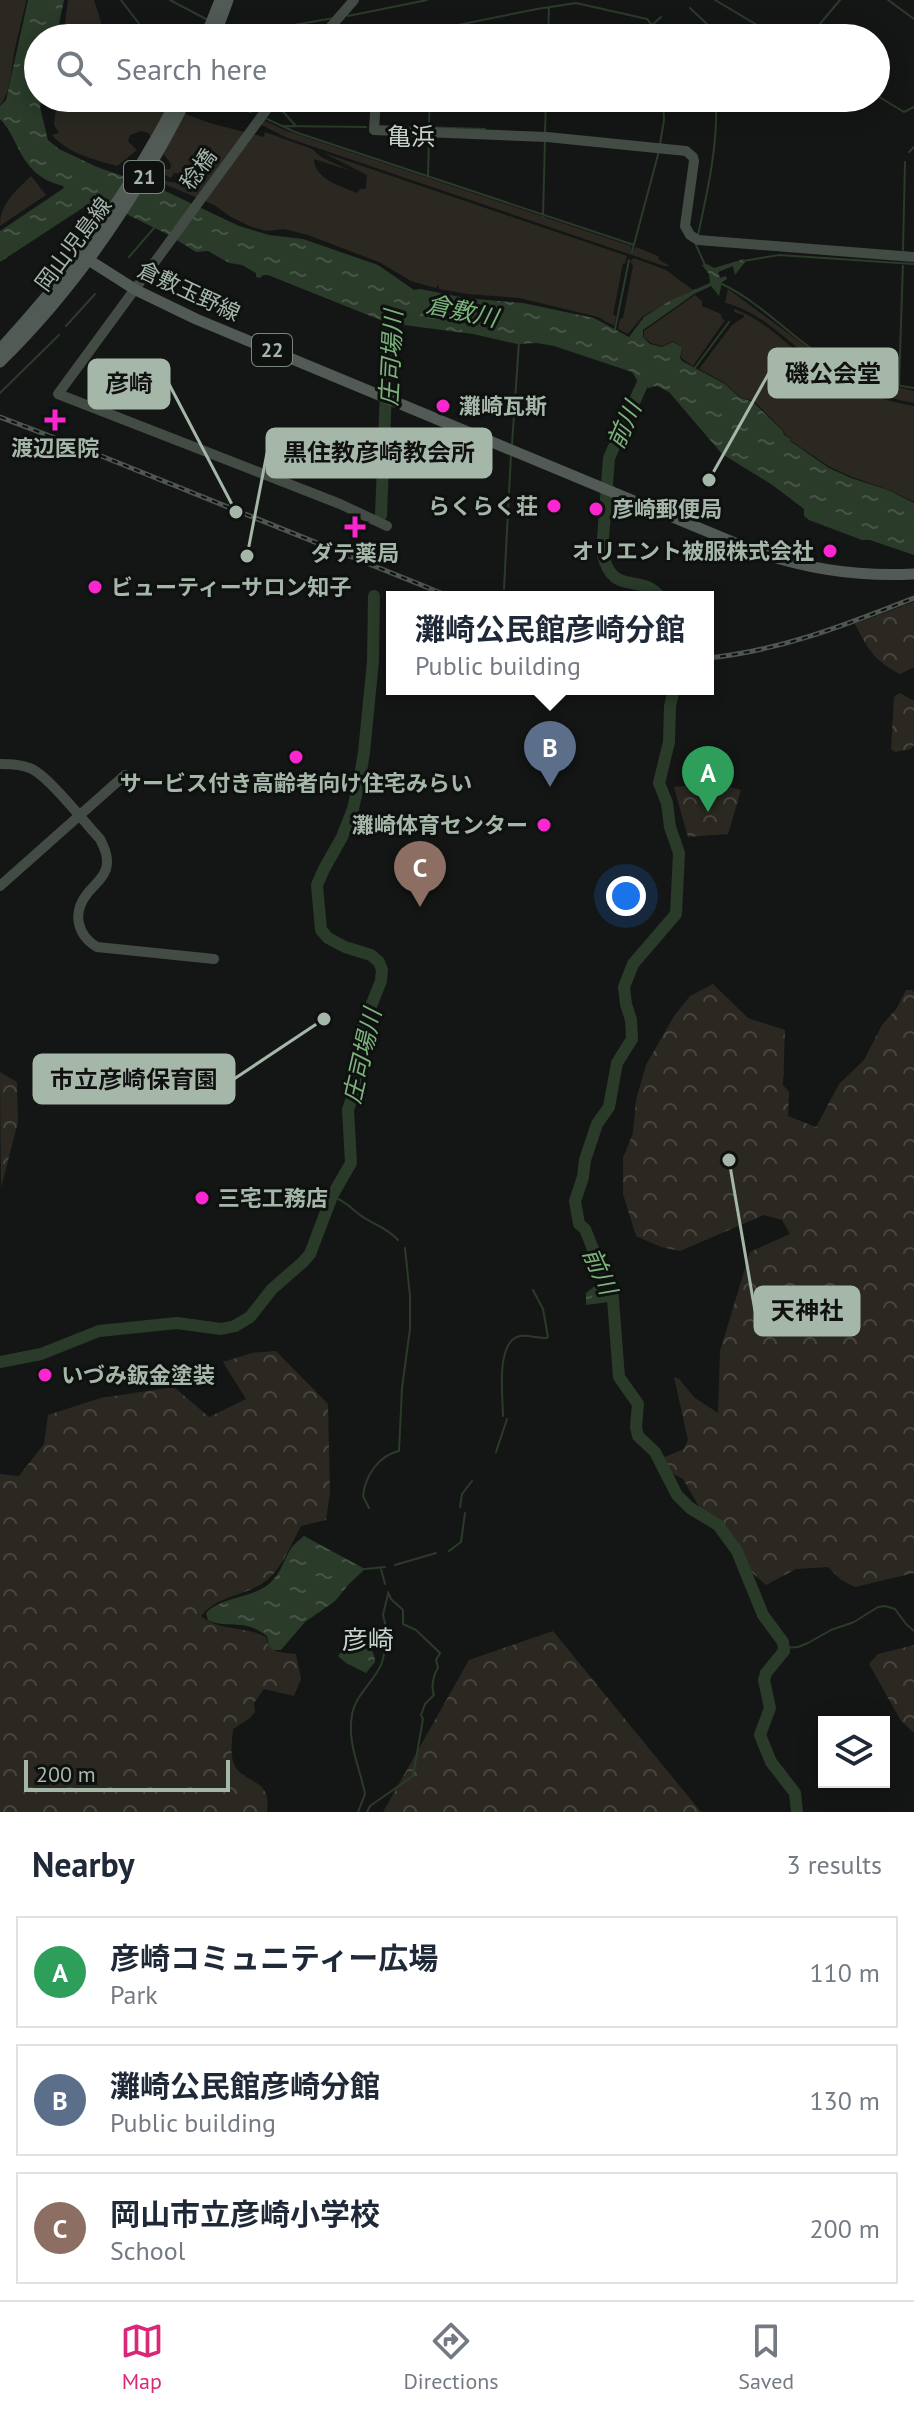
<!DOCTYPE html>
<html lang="en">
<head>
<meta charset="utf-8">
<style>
  :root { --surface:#fff; --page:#f2f2f3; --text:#1f2937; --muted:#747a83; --line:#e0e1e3; --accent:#db2777 }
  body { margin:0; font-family:"PT Sans","Noto Sans JP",sans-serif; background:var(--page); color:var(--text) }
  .controls { position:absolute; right:24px; bottom:24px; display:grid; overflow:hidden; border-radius:0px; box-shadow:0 4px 20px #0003 }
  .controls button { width:72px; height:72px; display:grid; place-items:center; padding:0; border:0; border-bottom:2px solid var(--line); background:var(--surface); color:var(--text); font:40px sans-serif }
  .scale { position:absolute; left:24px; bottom:20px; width:206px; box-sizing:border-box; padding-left:8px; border:4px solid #a5b7a9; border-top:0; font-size:22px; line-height:28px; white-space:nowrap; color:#a5b7a9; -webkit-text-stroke:6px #0f1110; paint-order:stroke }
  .you { position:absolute; left:626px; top:896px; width:28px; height:28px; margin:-20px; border:6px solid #fff; border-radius:50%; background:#1a73e8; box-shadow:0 0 0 12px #1a73e833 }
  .badge { display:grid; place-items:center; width:52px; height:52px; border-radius:50%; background:var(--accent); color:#fff; font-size:26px; font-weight:700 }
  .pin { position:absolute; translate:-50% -66px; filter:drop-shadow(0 2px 4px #0008) }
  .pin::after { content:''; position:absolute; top:42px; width:28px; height:24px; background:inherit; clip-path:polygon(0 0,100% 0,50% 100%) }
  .popup { position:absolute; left:386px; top:591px; width:328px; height:104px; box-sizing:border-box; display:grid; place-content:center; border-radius:0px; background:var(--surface); filter:drop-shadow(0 2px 6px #0005); font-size:26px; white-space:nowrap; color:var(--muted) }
  .popup b { font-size:30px; color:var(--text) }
  .popup::after { content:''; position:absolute; left:50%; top:100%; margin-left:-16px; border:16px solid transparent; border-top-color:var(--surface) }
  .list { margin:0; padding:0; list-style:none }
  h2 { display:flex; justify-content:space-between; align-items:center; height:104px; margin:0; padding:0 32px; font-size:34px }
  h2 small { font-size:26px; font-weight:400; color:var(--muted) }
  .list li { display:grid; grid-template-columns:52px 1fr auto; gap:24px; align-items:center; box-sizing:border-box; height:112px; margin:0 16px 16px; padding:0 16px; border:2px solid var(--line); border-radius:0px }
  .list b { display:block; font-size:30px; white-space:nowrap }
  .list p { margin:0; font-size:26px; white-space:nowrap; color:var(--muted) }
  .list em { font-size:26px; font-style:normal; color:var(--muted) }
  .icon { flex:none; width:44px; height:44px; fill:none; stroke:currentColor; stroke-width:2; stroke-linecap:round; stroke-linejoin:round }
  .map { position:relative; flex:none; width:914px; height:1812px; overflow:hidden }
  .search { position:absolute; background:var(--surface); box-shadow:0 4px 20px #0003; left:24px; right:24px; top:24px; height:88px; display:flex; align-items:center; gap:20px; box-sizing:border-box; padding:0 28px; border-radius:44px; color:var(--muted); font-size:30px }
  .sheet { height:488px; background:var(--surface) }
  nav { display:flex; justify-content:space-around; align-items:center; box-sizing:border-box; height:112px; border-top:2px solid var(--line); background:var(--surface); font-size:22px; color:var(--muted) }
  nav a { display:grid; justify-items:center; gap:4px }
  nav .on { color:var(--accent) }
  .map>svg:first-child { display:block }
  .grass { fill:#2b2822 }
  .forest { fill:url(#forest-crowns) }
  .water { fill:url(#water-ripples) }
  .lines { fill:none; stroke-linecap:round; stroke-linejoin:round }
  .stream { stroke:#2a3b2a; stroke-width:2 }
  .river { stroke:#2a3b2a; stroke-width:12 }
  .secondary { stroke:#434b45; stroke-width:10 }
  .primary { stroke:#515a54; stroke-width:11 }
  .rail-casing { stroke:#4e5650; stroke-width:5 }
  .rail { stroke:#0f1110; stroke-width:2; stroke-dasharray:6; stroke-linecap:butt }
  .poi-dot { fill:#fc26d0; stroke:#0f1110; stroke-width:3 }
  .labels { text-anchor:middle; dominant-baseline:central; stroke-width:6; stroke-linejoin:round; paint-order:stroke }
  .shield { fill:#0f1110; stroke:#78857b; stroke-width:2 }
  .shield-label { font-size:20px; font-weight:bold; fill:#a5b7a9 }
  .street-label { font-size:22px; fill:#a5b7a9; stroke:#0f1110 }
  .poi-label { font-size:22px; font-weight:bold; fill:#a5b7a9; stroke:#0f1110; text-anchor:start }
  .neighbourhood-label { font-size:24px; fill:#c6d3ca; stroke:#0f1110 }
  .water-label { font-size:24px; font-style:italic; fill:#7ab47a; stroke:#0f1110 }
  .quarter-label { font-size:26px; fill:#c6d3ca; stroke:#0f1110 }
  .leader { fill:none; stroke:#a5b7a9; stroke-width:3 }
  .callout-dot { fill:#a5b7a9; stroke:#0f1110; stroke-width:3 }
  .callout { fill:#a5b7a9; stroke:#a5b7a9; stroke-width:3 }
  .callout-label { font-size:24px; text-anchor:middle; font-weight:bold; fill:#111 }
</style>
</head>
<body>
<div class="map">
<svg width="914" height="1812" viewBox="0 0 914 1812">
  <defs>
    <pattern id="forest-crowns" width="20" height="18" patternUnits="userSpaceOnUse" patternTransform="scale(2)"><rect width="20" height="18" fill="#2b2822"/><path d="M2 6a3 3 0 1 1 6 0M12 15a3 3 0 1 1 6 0" fill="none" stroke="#47453f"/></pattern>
    <pattern id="water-ripples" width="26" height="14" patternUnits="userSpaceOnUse" patternTransform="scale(2)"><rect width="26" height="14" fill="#2a3b2a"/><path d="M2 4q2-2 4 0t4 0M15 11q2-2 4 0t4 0" fill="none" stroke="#465546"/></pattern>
  </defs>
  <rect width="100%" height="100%" fill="#141615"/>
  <path class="grass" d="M0,0H26V2C22,20 17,37 14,54C11,70 11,92 0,105Z
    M68,0H94L106,38H63Z
    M57,98H159L188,115L210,123L264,137L265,132L312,149L321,157L351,171L314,159C314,179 341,186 357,193L360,189H366L367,175L324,153L627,256L625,264L623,263L613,315L616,316L614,326L598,317L519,298L468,294L439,289L438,284L436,288L411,281L379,262L308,235L284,229L266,231L252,227L231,217L214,205L155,180L157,178C167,181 176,186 185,179L180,174L174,173L171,178L165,175L162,169H170L171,164L148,133L141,131L130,135L128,141L137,150L117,166C95,160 67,153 52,135L59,133L54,125Z
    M263,120L287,131L389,165L631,246L632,253L636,247L658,256L659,260L670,266H664L285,137L260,124Z
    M31,176L46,195L0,226C0,203 16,191 31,176Z
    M634,258L666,270L693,290L643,316L628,334L618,329L620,319L623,318L633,266L630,261Z
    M728,289L827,362L865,379L914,391V403C880,397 847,383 818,363C788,343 761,311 725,303Z
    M695,295L702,301V306L721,314L722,319L725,320L693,366L681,358L682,347L673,341L663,346L651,343L644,337V331Z
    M734,309C765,319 790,348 816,367C845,387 879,400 914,406V502L889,490L852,477L830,467L791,441V438L785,435L784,431L754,401L740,397L725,383L699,369L732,325L744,317V315L734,312Z"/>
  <path class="forest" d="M914,602V667L900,674C874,660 868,650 855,624Z
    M900,693L914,701V745L911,749L895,752L891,749L894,697Z
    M714,783L741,790L728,834L688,837L674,787Z
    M713,984L748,1018L785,1030L783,1085L789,1092L788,1116L816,1127L839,1084L864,1060L882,1025L897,1008L906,990H912L914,993V1573L855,1587L841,1580L828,1567L796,1569L766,1585L749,1570L709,1524L683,1479L668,1471L662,1458L684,1449L688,1440L674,1377L679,1379L695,1398L718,1413L720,1351L750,1252L790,1234L782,1220L764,1215L680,1251L661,1247L636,1236L623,1194V1158L633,1133L636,1100L646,1065L674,1016L690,996Z
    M0,1072L17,1082L18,1122L1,1188Z
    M276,1351L328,1404L330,1492L326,1520L301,1526C291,1544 283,1567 267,1580C246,1597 219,1594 201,1616C221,1632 242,1625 266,1637C269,1654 281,1652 296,1654L301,1679L294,1696L264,1689L254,1703L255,1712L250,1718L233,1729C232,1741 229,1757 236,1768C247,1784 272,1779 267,1812H0V1474L19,1476L44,1444L48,1415L101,1398L174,1387L209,1417L246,1399L223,1362L252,1353Z
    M553,1631L701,1812H383L469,1660Z
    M914,1645V1733L901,1721L869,1664L878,1654Z"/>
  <path class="water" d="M28,0H64L56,38H38V98H42L40,107L48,140L59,149L97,167L163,190L239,226L269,235L303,239L378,265L414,290L420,289L465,298L523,303L594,318L629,337L644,317L671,300L710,283L709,274L702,265L707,264L714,268L744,259L745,262L735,275L733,266L718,272L720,278L726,276L727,279L722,282L719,296L711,286L694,294L643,330V337L650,344L662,347L673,342L682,347L680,358L682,361L725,384L739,397L753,402L783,431L784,435L791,439L790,441L829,468L851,478L888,490L914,503V555L870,540H862L809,520L804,516V509L771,484L722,454L669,392L657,386L648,388L641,380H637L632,372L554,346L537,343L517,344L473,334L388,323L268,275H263L260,278L256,277V273L242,265L229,263L208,251L196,252L167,234L104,203H95L84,207L0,262V231L64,188L63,186C36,179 26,165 14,140C10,132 6,125 0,119V106L6,100Z
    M594,1252L614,1289L616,1301L586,1305V1293L600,1282L590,1253Z
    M304,1536L365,1569L349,1584L335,1601L305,1622L281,1650H273L269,1646L267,1636C242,1617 229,1630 208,1620L206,1613C222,1596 252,1599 270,1583C281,1573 283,1562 290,1550C293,1545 299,1540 304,1536Z
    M356,1636C365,1643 375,1649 375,1662L366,1673L346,1663L338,1656L351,1639Z"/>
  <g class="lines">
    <path class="stream" d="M121,0L140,25L168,38
      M170,0L206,19
      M715,0L779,38
      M888,0L914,19
      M690,8L708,25L711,38
      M348,16L427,0
      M228,25L282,27L334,18
      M393,38L537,9L576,3L647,19L652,25
      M548,38L549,8
      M654,38L652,25L661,17
      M808,38L840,0
      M876,95L904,112L914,107
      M208,98L251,112
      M277,105L295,125
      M267,119L295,132L634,245
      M429,125L430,98
      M283,126L366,127
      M419,127L485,129
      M545,133L546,98
      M660,144L664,120L663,98
      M909,152L914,147
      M428,177L429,135
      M543,216L545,139
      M698,235C708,189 718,145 716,98
      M696,245L705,265
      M903,250L905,162
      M632,252L659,151
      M129,257L154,228
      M743,261L779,255L914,264
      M722,284C762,303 794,340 832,363C855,378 887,384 914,388
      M66,326L95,294
      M615,329L629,260
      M694,369L729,322
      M899,384L903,263
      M0,393L59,335
      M512,444L519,342
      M504,589L511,454
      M332,1196C345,1201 350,1207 360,1215C372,1224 388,1228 398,1240
      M503,1416C503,1398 495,1341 520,1336C527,1335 539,1338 546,1338L548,1337L543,1309L533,1290
      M496,1452L507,1419
      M460,1507L462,1494L472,1481
      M369,1508L363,1496C365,1476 379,1455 399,1451L402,1388L410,1329V1296L405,1248
      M449,1551L461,1542L465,1513
      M395,1565L436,1553
      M365,1569L385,1567
      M381,1569L385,1584
      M388,1594L383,1615L390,1643
      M784,1648L798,1647L808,1643L831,1630L854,1622L878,1607L885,1606L895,1609L906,1624L914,1631
      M358,1812L365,1794C360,1767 347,1744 352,1715C356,1689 386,1675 384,1648
      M367,1812L370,1806L413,1776L423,1719L421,1715L425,1704L434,1695C431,1688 433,1675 438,1668L436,1660L440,1653L416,1630L403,1624V1610L391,1599L388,1592"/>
    <path class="river" d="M649,369L609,458L602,552C613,599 639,571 660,597
      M381,515L388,341L393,308
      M599,1264L585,1229L579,1224L575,1201L583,1177L585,1160L597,1124L609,1107L617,1063L632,1039L631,1020L626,1004L624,987L633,964L676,914L679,853L670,827L667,803L659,783L669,742L670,706L674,689
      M612,1287L619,1377L638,1404L636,1427L638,1436L655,1452L677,1495L690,1508L718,1525L737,1551L763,1615L783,1642L784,1651L766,1673L764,1680L770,1708L760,1735L771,1762L795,1793L797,1812
      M0,1362L41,1354L99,1331L177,1323L221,1329L235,1326L250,1317L272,1289L303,1262L310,1254L332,1196L351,1163L348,1110L354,1091L363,1026L381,981L382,970L379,962L371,955L345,947L328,938L321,930L317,885L324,869L342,837L353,809L360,777L364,752L373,661L374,596"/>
    <path class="secondary" d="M321,38L354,0
      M351,38L379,32V38
      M275,98L58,394L340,504L387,526
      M376,98L374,130L547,137L686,151L693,157L694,161L685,226L690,235L698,240L914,257
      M0,764C10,764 22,764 32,769C50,778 85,823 100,839C105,849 109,858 106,869C103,879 93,886 87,894C72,913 77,935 97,947L214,959
      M0,886L125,775"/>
    <path class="primary" d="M205,38L220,0
      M214,38L228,0
      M81,255L136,290L196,319L752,550C805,569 857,577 914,574
      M0,349C73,270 128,194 178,98
      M0,362C78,286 138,195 187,98"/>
    <g class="rail-casing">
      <path id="rail" d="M0,417L84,449L451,597
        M708,658C783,650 845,625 914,598"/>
    </g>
    <use href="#rail" class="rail"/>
  </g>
  <g class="poi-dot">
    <circle cx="443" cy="406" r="8"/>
    <path d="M51 408h8v8h8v8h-8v8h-8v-8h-8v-8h8z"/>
    <circle cx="554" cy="506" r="8"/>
    <circle cx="596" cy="509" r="8"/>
    <path d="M351 515h8v8h8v8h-8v8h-8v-8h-8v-8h8z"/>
    <circle cx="830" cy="551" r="8"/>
    <circle cx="95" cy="587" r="8"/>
    <circle cx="296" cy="757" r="8"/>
    <circle cx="544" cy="825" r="8"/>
    <circle cx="202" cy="1198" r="8"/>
    <circle cx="45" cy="1375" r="8"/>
  </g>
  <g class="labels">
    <g class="shield">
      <rect x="124" y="161" width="40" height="32" rx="6"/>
      <rect x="252" y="334" width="40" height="32" rx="6"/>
    </g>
    <g class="shield-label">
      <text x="144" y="177">21</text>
      <text x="272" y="350">22</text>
    </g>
    <g class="street-label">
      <text transform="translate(198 169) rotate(-54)">稔橋</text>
      <text transform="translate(73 244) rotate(-53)">岡山児島線</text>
      <text transform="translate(189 291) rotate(25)">倉敷玉野線</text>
    </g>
    <g class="poi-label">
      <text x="459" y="406">灘崎瓦斯</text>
      <text x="55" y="448" text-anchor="middle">渡辺医院</text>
      <text x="538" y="506" text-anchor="end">らくらく荘</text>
      <text x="612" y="509">彦崎郵便局</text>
      <text x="814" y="551" text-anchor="end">オリエント被服株式会社</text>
      <text x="355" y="553" text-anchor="middle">ダテ薬局</text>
      <text x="111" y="587">ビューティーサロン知子</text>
      <text x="296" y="783" text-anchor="middle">サービス付き高齢者向け住宅みらい</text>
      <text x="528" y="825" text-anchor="end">灘崎体育センター</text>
      <text x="218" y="1198">三宅工務店</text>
      <text x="61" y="1375">いづみ鈑金塗装</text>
    </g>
    <g class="neighbourhood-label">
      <text x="411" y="136">亀浜</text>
    </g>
    <g class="water-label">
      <text transform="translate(462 311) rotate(12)">倉敷川</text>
      <text transform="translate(391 358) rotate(-87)">庄司場川</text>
      <text transform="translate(624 425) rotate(-66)">前川</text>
      <text transform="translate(362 1056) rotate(-77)">庄司場川</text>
      <text transform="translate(600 1271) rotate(66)">前川</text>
    </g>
    <g class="quarter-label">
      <text x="368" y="1639">彦崎</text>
    </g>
  </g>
  <path class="leader" d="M709 480L769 373M236 512L169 384M247 556L267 453M324 1019L234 1079M729 1160L755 1311"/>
  <g class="callout-dot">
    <circle cx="709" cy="480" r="8"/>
    <circle cx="236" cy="512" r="8"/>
    <circle cx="247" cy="556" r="8"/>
    <circle cx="324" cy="1019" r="8"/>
    <circle cx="729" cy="1160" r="8"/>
  </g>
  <g class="callout">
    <rect x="769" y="349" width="128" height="48" rx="8"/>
    <rect x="89" y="360" width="80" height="48" rx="8"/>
    <rect x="267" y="429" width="224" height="48" rx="8"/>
    <rect x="34" y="1055" width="200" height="48" rx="8"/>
    <rect x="755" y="1287" width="104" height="48" rx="8"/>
  </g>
  <g class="callout-label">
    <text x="833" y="382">磯公会堂</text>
    <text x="129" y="392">彦崎</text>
    <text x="379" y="461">黒住教彦崎教会所</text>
    <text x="134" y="1088">市立彦崎保育園</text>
    <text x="807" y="1319">天神社</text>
  </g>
</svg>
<div class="controls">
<button><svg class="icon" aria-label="layers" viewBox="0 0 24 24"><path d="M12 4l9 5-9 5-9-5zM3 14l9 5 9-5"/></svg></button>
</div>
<div class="scale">200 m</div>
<div class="you"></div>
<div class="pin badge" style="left:708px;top:812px;background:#2e9e5b">A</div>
<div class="pin badge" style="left:550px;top:787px;background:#5c6f8a">B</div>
<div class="popup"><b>灘崎公民館彦崎分館</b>Public building</div>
<div class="pin badge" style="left:420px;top:907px;background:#8d6e63">C</div>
<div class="search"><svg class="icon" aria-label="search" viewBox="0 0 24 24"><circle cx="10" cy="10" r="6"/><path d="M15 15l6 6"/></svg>Search here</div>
</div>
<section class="sheet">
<h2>Nearby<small>3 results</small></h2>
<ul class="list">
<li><span class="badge" style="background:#2e9e5b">A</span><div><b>彦崎コミュニティー広場</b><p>Park</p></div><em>110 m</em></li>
<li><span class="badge" style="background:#5c6f8a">B</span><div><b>灘崎公民館彦崎分館</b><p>Public building</p></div><em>130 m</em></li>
<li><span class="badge" style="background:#8d6e63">C</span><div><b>岡山市立彦崎小学校</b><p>School</p></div><em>200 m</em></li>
</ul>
</section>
<nav>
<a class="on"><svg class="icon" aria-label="map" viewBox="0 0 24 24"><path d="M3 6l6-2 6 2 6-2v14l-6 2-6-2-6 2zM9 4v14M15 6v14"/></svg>Map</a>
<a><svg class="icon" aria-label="directions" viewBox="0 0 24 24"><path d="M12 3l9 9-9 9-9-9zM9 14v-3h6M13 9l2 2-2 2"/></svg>Directions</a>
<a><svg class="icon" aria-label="saved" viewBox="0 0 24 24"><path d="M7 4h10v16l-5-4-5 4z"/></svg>Saved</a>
</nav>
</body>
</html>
